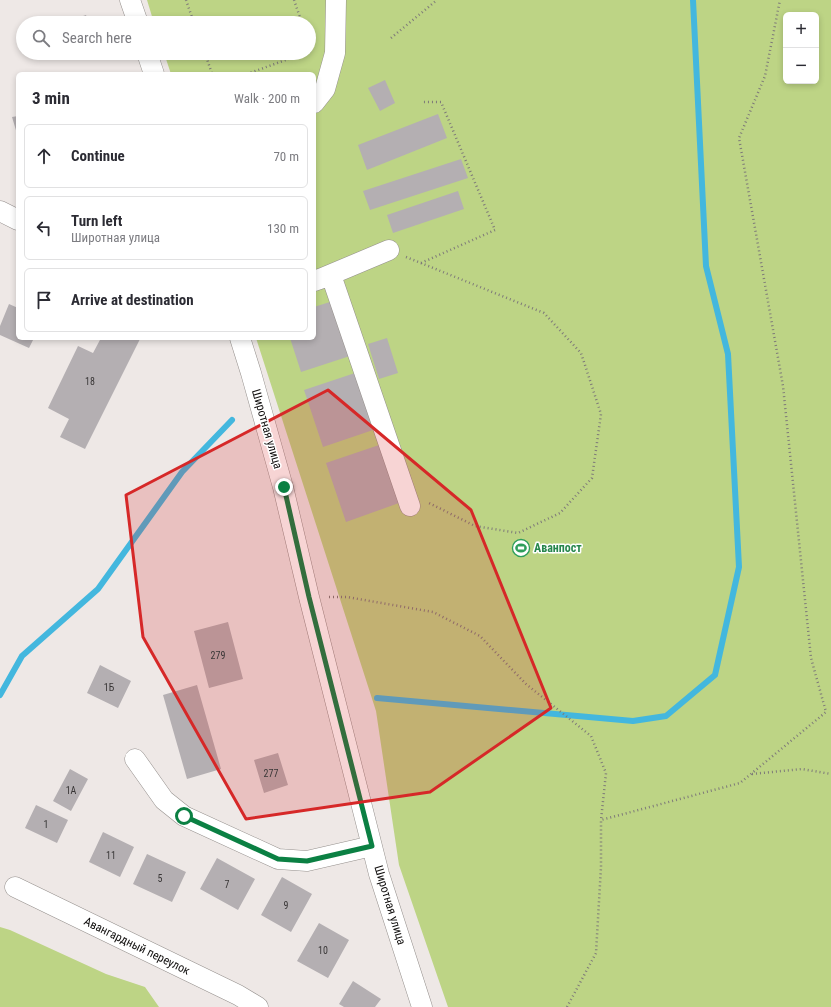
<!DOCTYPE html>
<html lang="en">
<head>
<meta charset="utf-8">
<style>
  :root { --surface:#fff; --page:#f2f2f3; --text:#2b2b33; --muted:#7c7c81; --line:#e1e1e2 }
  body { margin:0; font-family:"Roboto Condensed",sans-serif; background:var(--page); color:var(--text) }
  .controls { position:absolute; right:12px; top:12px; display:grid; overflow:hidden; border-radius:6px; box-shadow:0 2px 6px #0003 }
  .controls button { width:36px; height:36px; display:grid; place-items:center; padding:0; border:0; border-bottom:1px solid var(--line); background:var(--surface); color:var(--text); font:20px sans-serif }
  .stop { position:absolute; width:12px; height:12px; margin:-9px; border:3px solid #0b8043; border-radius:50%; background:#fff }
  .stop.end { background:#0b8043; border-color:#fff; box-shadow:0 1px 4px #0008 }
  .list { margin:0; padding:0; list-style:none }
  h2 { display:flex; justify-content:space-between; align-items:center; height:52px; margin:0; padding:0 16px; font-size:17px }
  h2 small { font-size:13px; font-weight:400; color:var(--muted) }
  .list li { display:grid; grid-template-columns:26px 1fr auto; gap:12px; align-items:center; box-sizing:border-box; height:64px; margin:0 8px 8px; padding:0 8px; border:1px solid var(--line); border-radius:6px }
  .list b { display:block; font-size:15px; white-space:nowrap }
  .list p { margin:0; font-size:13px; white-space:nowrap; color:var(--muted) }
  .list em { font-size:13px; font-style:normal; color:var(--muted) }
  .icon { flex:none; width:22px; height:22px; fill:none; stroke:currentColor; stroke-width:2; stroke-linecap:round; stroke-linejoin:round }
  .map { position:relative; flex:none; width:831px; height:1007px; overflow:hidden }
  .search { position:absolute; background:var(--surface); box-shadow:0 2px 6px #0003; left:16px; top:16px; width:300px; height:44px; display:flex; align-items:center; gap:10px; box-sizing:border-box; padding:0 14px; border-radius:22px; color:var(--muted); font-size:15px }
  .panel { position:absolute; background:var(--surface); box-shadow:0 2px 6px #0003; left:16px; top:72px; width:300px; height:268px; border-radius:6px }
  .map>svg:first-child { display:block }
  .green { fill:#bdd485; fill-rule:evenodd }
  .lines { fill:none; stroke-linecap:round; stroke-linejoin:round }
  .stream { stroke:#43b7de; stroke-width:6 }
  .building { fill:#b4afb2 }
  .minor-casing { stroke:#95908d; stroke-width:21 }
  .path { stroke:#7e7a79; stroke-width:2.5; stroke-dasharray:1 3; stroke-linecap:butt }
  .minor { stroke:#fff; stroke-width:20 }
  .route { stroke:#0b8043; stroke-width:5 }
  .marked { fill:#d62828; fill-opacity:0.2; stroke:#d62828; stroke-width:3; stroke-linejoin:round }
  .labels { text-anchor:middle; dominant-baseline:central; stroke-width:3; stroke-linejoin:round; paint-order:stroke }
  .number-label { font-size:10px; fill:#393636 }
  .street-label { font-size:12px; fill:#100e0d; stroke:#fff }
  .leisure-label { font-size:12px; font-weight:bold; fill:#27864d; stroke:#fff; text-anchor:start }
</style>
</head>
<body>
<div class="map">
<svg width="831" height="1007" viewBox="0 0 831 1007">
  <rect width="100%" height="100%" fill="#eee8e6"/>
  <path class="green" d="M147,0H831V1007H448L399,865L376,711L256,338H314V74H171L164,53H309V23H154ZM786,15H816V81H786Z
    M0,927L10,930L106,974L145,987L159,1007H0Z"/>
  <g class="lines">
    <path class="stream" d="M0,695L22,656L98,589L182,472L232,420
      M377,698L633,721L666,716L715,675L739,567L728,354L706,266L693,0"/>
  </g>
  <path class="building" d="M86,15L89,23H63Z
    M385,80L395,103L380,111L368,88Z
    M438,114L447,138L367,170L358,145Z
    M18,116V137L12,117Z
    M461,159L468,178L370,210L363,191Z
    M458,191L464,209L393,233L387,215Z
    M333,301L350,356L301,372L290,338H314V307Z
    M9,304L18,308V338H34L29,348L0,335V326Z
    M101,338H137L140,339L85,449L60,437L69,419L48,408L78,346L93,353Z
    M387,338L398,373L379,379L368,344Z
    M355,373L373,430L323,447L304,390Z
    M379,445L399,503L346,522L326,463Z
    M228,622L243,679L209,688L194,631Z
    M100,665L131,681L118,708L87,693Z
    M197,685L221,769L187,779L163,695Z
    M278,753L288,785L264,793L254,760Z
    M70,769L88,779L71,811L53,801Z
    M36,805L68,820L57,843L25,828Z
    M103,832L134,847L120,877L89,862Z
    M147,854L186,872L172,902L133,884Z
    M217,858L255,879L238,910L200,889Z
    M282,877L312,894L291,932L261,915Z
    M319,923L349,940L328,978L297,961Z
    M353,981L381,999L375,1007H344L339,1004Z"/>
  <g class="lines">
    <g class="minor-casing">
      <path id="minor" d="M130,0L138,23
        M147,53L154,74
        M314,103L325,89L335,53L336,0
        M0,211L18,220
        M320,279L389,250
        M314,281L331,275L410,506
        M240,338L251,373L283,487L309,597L379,874L422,1007
        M135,759L164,800L184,816L278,859L307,861L372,846
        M15,887L238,995L258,1007"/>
    </g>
    <path class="path" d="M186,0L194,23
      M294,0L302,23
      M391,38L437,0
      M309,41L312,50L309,52
      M205,53L212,74
      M247,74L305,53
      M406,257L544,313L581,353L601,414L592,478L560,513L518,533L475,526L429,503
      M421,263L495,230L441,102H422
      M329,597H347L433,612L480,636L526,684L591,736L606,773L601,820
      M752,774L802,769L831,774
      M567,1007L596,953L601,867V820L740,783L826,712L811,658L783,386L739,138L765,76L780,0"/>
    <use href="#minor" class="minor"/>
  </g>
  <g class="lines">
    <path class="route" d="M184,816L278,859L307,861L372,846L309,597L284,487"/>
  </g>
  <path class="marked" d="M328,390L471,510L551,708L430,792L246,819L143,637L126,495Z"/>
  <defs>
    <g id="stadium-ring" transform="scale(0.9)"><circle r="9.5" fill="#fff" stroke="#2e9e5b" stroke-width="1.5"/><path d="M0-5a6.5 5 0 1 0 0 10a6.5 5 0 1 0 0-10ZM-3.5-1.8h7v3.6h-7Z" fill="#2e9e5b"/></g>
  </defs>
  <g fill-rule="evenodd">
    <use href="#stadium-ring" x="521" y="548"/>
  </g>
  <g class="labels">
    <g class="number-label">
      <text x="90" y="381">18</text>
      <text x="218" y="655">279</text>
      <text x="109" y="687">1Б</text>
      <text x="271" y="773">277</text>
      <text x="71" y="790">1А</text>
      <text x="46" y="824">1</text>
      <text x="111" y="855">11</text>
      <text x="160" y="878">5</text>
      <text x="227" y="884">7</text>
      <text x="286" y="905">9</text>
      <text x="323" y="950">10</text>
    </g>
    <g class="street-label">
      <text transform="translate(267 429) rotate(74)">Широтная улица</text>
      <text transform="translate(390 905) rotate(73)">Широтная улица</text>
      <text transform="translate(137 946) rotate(26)">Авангардный переулок</text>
    </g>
    <g class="leisure-label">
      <text x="534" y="548">Аванпост</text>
    </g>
  </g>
</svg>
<div class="controls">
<button>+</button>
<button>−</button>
</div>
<div class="stop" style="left:184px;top:816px"></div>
<div class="stop end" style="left:284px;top:487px"></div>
<div class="search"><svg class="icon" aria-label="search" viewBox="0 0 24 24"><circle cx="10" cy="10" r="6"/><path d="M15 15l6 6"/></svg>Search here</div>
<section class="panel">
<h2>3 min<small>Walk · 200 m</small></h2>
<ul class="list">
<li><svg class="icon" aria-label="ahead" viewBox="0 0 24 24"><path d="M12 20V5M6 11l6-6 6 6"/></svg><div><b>Continue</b></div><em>70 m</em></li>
<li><svg class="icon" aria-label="left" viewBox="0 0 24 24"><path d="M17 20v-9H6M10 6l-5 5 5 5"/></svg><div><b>Turn left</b><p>Широтная улица</p></div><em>130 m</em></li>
<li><svg class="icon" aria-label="arrive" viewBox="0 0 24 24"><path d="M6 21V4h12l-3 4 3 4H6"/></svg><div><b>Arrive at destination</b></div></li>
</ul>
</section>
</div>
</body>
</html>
